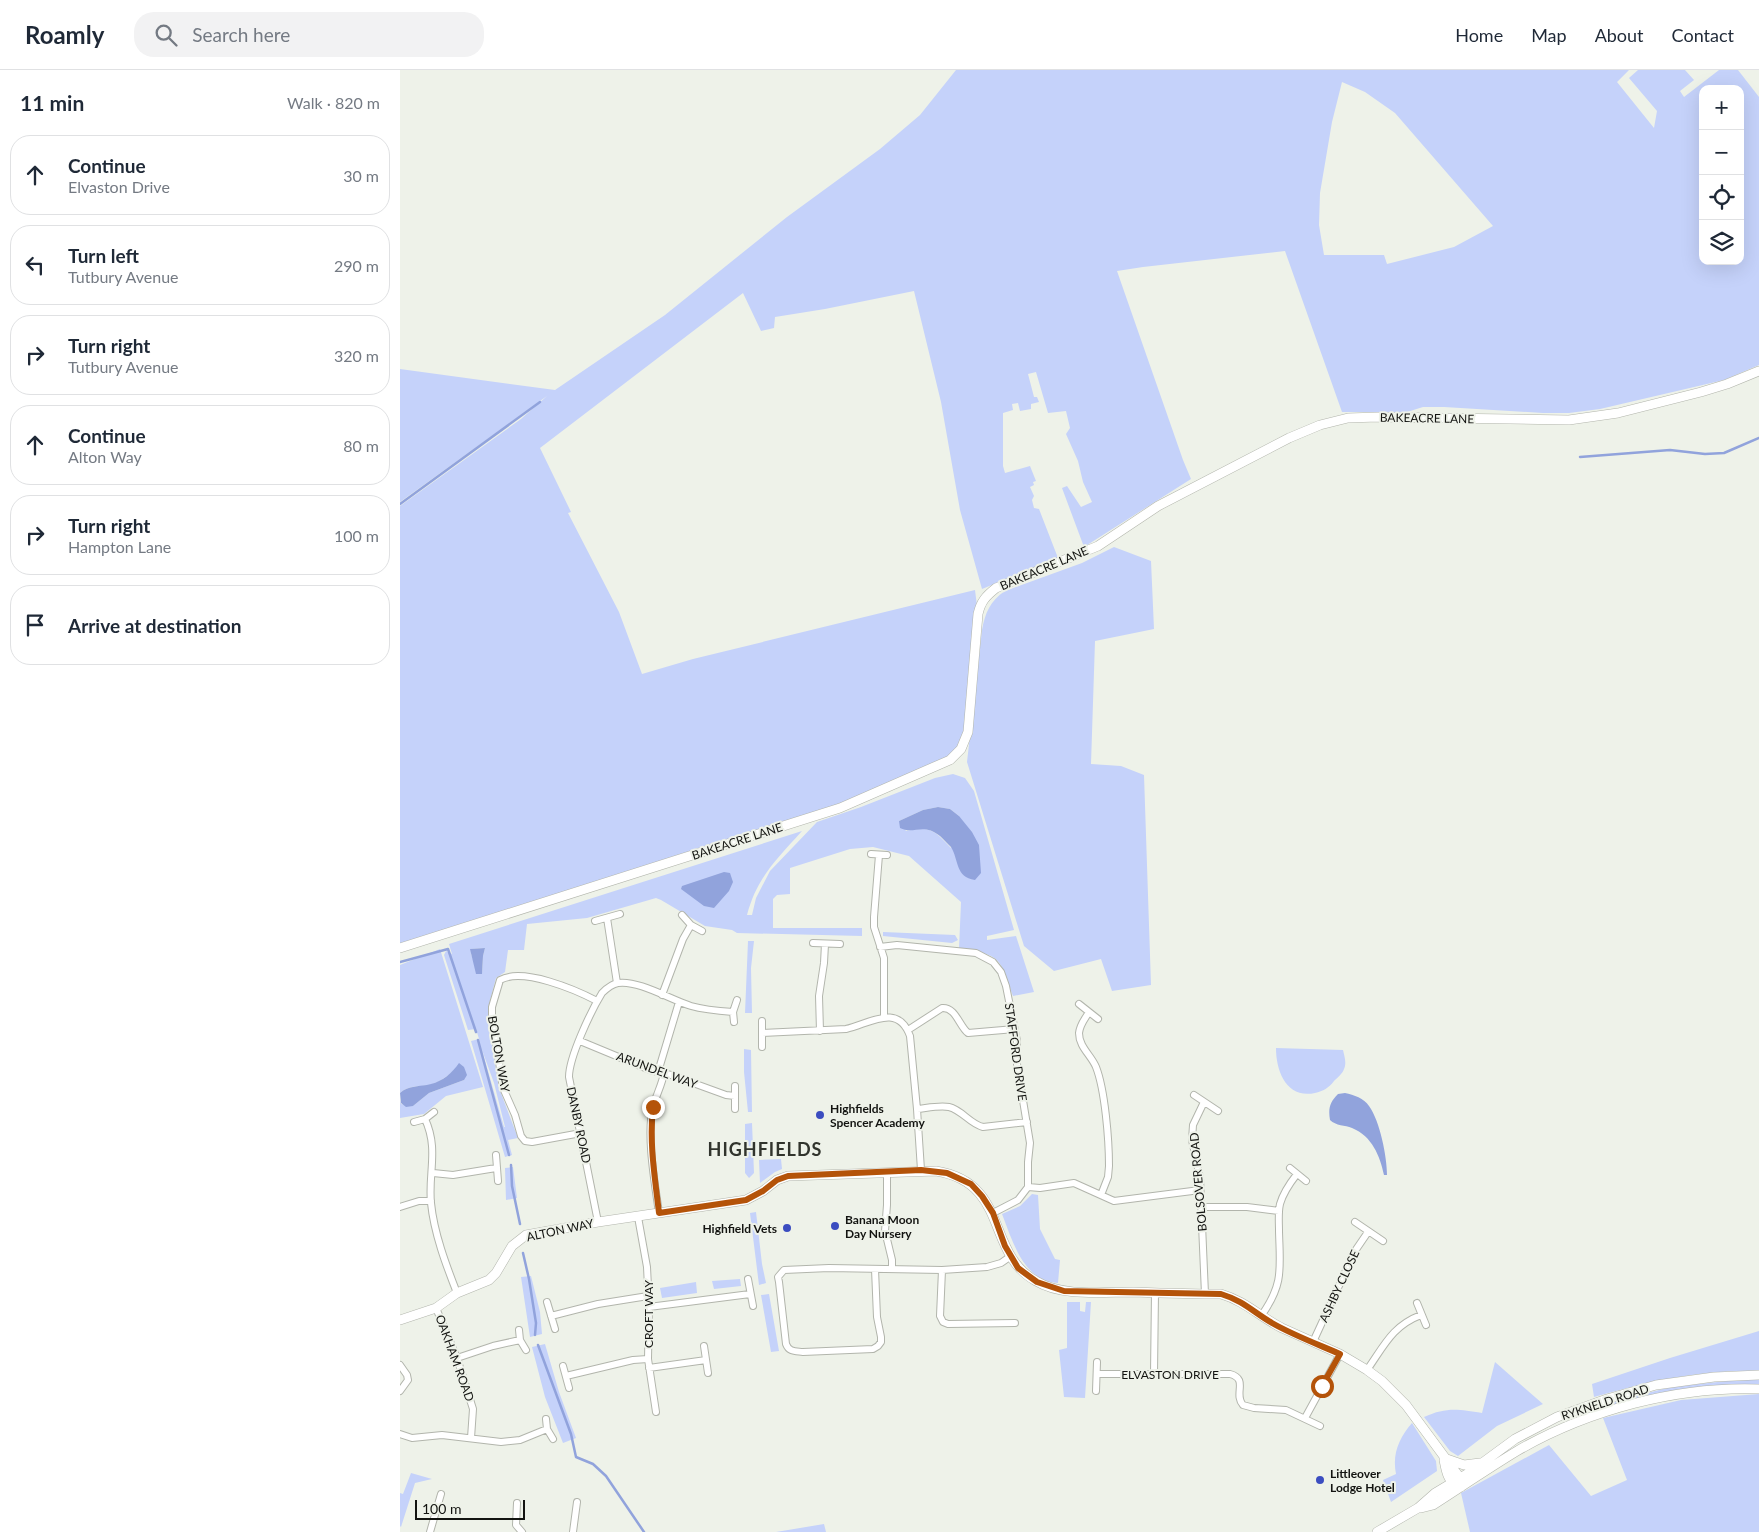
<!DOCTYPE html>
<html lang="en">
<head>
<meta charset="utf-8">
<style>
  :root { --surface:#fff; --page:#f2f2f3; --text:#1f2937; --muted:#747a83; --line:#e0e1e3 }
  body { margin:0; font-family:Lato,sans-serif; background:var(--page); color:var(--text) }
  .controls { position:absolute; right:15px; top:15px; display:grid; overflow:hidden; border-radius:10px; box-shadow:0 5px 20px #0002 }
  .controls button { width:45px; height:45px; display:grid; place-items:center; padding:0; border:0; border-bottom:1px solid var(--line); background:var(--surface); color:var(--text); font:25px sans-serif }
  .scale { position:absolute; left:15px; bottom:12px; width:110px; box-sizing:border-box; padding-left:5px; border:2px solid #131411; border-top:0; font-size:14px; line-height:18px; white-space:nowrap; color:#131411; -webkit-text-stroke:4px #eef2e9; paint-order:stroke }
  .stop { position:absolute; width:15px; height:15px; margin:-11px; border:4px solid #b45309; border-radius:50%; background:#fff }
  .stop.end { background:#b45309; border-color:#fff; box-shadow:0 1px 5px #0008 }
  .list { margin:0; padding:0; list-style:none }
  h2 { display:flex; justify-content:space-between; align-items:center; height:65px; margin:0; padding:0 20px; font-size:21px }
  h2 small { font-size:16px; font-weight:400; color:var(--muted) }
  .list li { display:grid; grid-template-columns:32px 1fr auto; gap:15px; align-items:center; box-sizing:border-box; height:80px; margin:0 10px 10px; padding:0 10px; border:1px solid var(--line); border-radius:20px }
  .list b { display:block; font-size:19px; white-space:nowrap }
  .list p { margin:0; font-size:16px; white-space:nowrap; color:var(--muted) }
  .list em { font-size:16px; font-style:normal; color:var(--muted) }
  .icon { flex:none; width:28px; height:28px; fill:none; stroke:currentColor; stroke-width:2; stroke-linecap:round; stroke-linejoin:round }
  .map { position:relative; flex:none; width:1359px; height:1462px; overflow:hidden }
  header { display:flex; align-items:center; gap:30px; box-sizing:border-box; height:70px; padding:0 25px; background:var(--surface); border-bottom:1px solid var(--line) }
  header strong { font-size:24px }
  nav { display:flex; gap:28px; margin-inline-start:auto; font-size:18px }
  .search { width:350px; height:45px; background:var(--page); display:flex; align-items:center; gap:12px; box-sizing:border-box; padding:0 18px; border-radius:20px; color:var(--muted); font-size:19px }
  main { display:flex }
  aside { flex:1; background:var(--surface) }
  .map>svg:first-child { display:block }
  .green { fill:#c5d2fa; fill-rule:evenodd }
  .water { fill:#91a3dc }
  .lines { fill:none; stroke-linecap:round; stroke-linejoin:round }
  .stream { stroke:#91a3dc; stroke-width:2.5 }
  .street-casing { stroke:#b2b5ac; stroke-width:8 }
  .secondary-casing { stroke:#b2b5ac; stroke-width:10 }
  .street { stroke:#fff; stroke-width:6 }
  .secondary { stroke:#fff; stroke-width:9 }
  .route { stroke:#b45309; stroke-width:6 }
  .poi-dot { fill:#3b4dc0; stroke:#eef2e9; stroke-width:2 }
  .labels { text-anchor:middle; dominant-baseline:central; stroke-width:4; stroke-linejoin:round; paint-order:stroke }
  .street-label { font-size:12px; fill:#131411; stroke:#eef2e9 }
  .poi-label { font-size:12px; font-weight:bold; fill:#131411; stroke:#eef2e9; text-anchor:start }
  .district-label { font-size:18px; font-weight:bold; letter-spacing:1px; fill:#31342d; stroke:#eef2e9 }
</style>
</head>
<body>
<header>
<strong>Roamly</strong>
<div class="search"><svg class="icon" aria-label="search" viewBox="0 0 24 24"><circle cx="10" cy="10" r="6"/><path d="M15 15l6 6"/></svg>Search here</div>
<nav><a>Home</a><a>Map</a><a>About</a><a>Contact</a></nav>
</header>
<main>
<aside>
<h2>11 min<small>Walk · 820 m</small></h2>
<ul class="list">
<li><svg class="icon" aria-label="ahead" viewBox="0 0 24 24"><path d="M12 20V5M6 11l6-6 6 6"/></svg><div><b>Continue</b><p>Elvaston Drive</p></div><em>30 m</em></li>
<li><svg class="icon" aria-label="left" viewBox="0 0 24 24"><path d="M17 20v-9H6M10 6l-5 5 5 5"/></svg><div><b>Turn left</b><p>Tutbury Avenue</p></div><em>290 m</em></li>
<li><svg class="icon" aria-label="right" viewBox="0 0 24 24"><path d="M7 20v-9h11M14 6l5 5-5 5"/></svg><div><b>Turn right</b><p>Tutbury Avenue</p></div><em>320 m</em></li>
<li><svg class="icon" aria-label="ahead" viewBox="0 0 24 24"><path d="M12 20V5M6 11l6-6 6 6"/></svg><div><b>Continue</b><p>Alton Way</p></div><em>80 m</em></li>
<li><svg class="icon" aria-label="right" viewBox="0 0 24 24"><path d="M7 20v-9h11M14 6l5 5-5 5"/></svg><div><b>Turn right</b><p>Hampton Lane</p></div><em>100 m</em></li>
<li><svg class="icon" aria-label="arrive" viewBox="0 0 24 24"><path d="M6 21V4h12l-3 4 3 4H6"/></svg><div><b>Arrive at destination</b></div></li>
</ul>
</aside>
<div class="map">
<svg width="1359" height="1462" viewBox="0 0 1359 1462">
  <rect width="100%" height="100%" fill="#eef2e9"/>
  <path class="green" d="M556,0H1229L1217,12L1254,58L1257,41L1229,8L1238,0H1285L1294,10L1280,21L1284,27L1319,0H1338L1359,27V295L1324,310L1200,339L1169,343H1143L1044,337H1023L1007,342H942L885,181L743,197L717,201L783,390L791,409L684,477L662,418L667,416L681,437L692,432L683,412L678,391L666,364L670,358L666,341L648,343L636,302L628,304L634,327H637L639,332L631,334V339L620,341L618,333L612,334L613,340L603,343V396L605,403L630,396L636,411L633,412L634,415L630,417L634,426L632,430L634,438L639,439L658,488L582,519L560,440L541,332L514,221L425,239L375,247L374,258L361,261L343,223L140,378L171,442L168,443L219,542L242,604L293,589L575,520L578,544L568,662L555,685L463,728L0,878V436L121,349L147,326L0,432V299L155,320L265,245L387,147L480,79L520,45ZM942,12L965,22L995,43L1093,156L1054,177L987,194L984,185H924L919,155L920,123L932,52ZM1303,19H1340V191H1303Z
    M714,477L751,491L754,559L695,571L691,694L721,696L744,705L751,915L712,921L701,889L654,901L624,876L567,692L582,560C585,543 590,531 605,521L682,493Z
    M553,704L565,708L574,721L614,860L587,866V870L616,866L634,922L613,926C600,888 601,884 559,879L561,832L509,786L473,777L450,779L390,798V824L377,825L373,829V858H462V866L337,863L332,860L305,856L261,830L256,828L187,848L127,854L124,880H108L105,902L96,908L88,938V952L99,1018L118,1068L108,1070L112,1085L105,1087L71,971L79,969L76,959L68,960L44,885L46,881L52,884L49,874L402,761C377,789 357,807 347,845H352L356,828L370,801L417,752L461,737L535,708ZM538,737L550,739L559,746L551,778C535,761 530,755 506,761L499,751L523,740ZM85,878L83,886L82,903C77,896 70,888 71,879ZM82,980L94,1013L105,1057H104Z
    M483,862L555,865L558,870L552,873L483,866Z
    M348,871H354L351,898L352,943H345Z
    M40,879L83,1017L46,1026L24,1044L0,1048V1030L1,1034L13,1036L29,1023L64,1010L54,1000C47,1007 39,1012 30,1015C19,1017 8,1015 0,1023V895Z
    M876,978L943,980C944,985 947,993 944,999C943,1003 937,1008 934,1011C929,1018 923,1021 915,1023C887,1029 876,1002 876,978Z
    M344,979L351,980L352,1042H348L344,1002Z
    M352,1053L354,1103L349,1108L345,1103V1054Z
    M381,1089L382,1099L375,1102L360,1113L359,1090Z
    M113,1097L117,1128L106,1130L105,1098Z
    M632,1124L638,1125L640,1159L655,1189L660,1190L658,1213C623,1211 613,1172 602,1144L620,1136Z
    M356,1142L362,1194L366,1213L359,1215L350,1143Z
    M131,1206L140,1242L142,1264L130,1267L121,1207Z
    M340,1209L341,1216L314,1219L312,1211Z
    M296,1212L297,1223L262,1228L260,1218Z
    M369,1224L379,1281L371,1282L361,1225Z
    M667,1232H680V1241L685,1242L686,1232H691L685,1328L664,1327L659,1280L667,1278Z
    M1359,1261V1301C1303,1299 1248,1312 1194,1327L1192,1314L1270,1288Z
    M145,1274L159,1322L176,1368L163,1373L145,1327L132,1277Z
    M1095,1292L1143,1334L1097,1356L1058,1386L1050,1381L1024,1347C1046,1337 1058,1339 1082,1343Z
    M1336,1310H1359V1314L1331,1315L1294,1318L1204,1338L1203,1336L1204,1334L1271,1317Z
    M1359,1324V1462H1070L1061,1423L1149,1375L1191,1426L1227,1410L1203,1348L1281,1330Z
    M1012,1353L1036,1391L1037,1401L991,1432L983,1410L996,1404C992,1384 999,1368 1012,1353Z
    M11,1403L32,1409L15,1413L1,1457L0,1456V1423L3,1424Z
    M424,1454L426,1462H376Z"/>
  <path class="water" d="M538,737L550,739L559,746L572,762L579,775L581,803L575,810C555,807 559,790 551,777C548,774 543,769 540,766C523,752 514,765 500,758L499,751L523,740Z
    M324,802L330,803L333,812L329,821L314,838L304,836L281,819L282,816Z
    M85,878L83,886L82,904H76L70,879Z
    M59,993L64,997L67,1005L64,1010L29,1023L13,1036L6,1037L1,1033L0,1023C8,1015 20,1017 31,1014C43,1011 52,1003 59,993Z
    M945,1023C954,1025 964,1028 969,1036C980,1051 987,1087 987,1105H984C980,1086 972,1066 952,1058C945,1055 936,1056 930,1050C928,1038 930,1032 938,1024Z"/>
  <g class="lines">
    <path class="stream" d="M1180,387L1270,380L1305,384L1324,383L1359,368
      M0,434L140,332
      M0,892L48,879L76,962
      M78,970L109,1085
      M111,1095L112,1116L120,1154
      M123,1183L129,1209L136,1253L135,1265
      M138,1275L171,1364L176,1387L193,1394L206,1406L244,1462"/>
    <g class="street-casing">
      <path id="street" d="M471,784L487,785
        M479,785L474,847V857L484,888V946
        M282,845L291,855L302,861
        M207,848L217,913
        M195,851L220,844
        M413,873L440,874
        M480,877L497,875L576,883L593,892L601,902L606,916L617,971V994L630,1073L628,1092V1117L618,1130L593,1143
        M262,925L283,869L291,855
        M679,934L698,949
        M689,942C685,949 680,954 679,963C679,977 691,985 696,997C705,1020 709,1070 709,1096L708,1107L701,1125
        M362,951V977
        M334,952L333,942L337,930
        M508,960L542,938C556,937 559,956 568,963L615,959
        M420,961L419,926L424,893L425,874
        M362,963L446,959C469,954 498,932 510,966L517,1039L521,1100
        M180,971L250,1000L271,1005L326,1025L335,1026
        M258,1002L279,932
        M794,1025L818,1041
        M804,1032L793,1055L792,1070L800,1108L805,1224
        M335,1039V1016
        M517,1039C527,1038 540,1035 549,1037C562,1040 570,1054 583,1057L627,1052
        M25,1049C39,1079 28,1103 31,1133C34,1163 46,1195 57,1223
        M14,1052L25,1049L34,1042
        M181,1063L132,1072L125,1071L121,1066L115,1045L103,1018L92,947V937L100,910C123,897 176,920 197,931
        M96,1085L98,1111
        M890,1098L906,1111
        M487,1102V1135L485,1161L492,1190V1199
        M33,1103L53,1105L96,1098
        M628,1117L640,1118L674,1113L714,1131L800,1120
        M0,1137L19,1131H31
        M802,1137H847L879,1141
        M259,1143C255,1114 246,1065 253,1037C256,1025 262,1015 264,1003
        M238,1147L247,1197L249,1237L248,1289L256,1342
        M198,1152L169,1007C169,987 191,941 202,923C207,918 212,914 218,913C239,910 271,930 291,936C305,940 319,941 333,942
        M955,1152L983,1171
        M475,1199L477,1247L481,1267V1272L478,1276L473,1279L403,1282C395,1281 389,1282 386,1274L379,1212L378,1207L384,1200L429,1198L542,1200L587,1197L601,1193L611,1186
        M542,1200L540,1246L543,1252L548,1254L615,1253
        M348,1209L353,1236
        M147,1232L155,1259
        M1017,1233L1026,1255
        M249,1237L350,1224
        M36,1238L57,1288L73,1339L71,1368
        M151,1246L198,1234L248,1226
        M861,1246C884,1214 880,1199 879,1161C879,1152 878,1143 880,1134C883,1123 890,1113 897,1104
        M119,1260L120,1270L126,1280
        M913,1272L955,1181L968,1162
        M304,1276L308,1303
        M57,1288L93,1276L120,1270
        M0,1295L7,1305L8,1310L0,1321
        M163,1296L169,1318
        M249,1298L306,1290
        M967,1300C984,1276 992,1256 1021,1245
        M697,1304H830C849,1309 833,1324 843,1335L854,1338L886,1340L920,1356
        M754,1304L755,1222
        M166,1306L233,1290L248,1289
        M696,1321L697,1292
        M905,1348L940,1284
        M146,1349L147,1359L153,1369
        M0,1364L12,1368L42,1365L101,1372L120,1370L147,1359
        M117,1433L116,1455L122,1462
        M30,1462L41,1424
        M173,1462L177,1432"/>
    </g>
    <g class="secondary-casing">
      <path id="secondary" d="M0,878L440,738L550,690L561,679L568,662L578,544C581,531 586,526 596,518L698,476L758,436L889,368L920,355L948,348L978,347L1169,350L1218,343L1301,322L1327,314L1359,301
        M0,1250L36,1238L57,1223L89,1210L96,1203L112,1176L126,1165L198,1152L346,1130L363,1121L377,1110L388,1106L536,1101C610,1113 585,1183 636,1211C662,1227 703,1222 733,1222C762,1223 792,1224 821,1224C845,1231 860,1247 882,1258L940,1284L967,1300L982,1311L1006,1335L1060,1408L1061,1417
        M1044,1388L1064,1395L1080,1393
        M1044,1390C1046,1399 1047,1410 1056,1415
        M1021,1438L1033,1435C1061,1417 1089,1398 1117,1381C1188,1340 1277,1316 1359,1319
        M977,1462L1018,1438L1035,1423L1070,1402L1115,1369L1157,1347L1207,1329L1256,1315L1314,1307L1359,1305"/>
    </g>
    <use href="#street" class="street"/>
    <use href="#secondary" class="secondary"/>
  </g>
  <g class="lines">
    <path class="route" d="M253,1037C249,1073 255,1108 259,1143L346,1130L363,1121L377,1110L388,1106L521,1100L547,1103L571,1114L582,1126L593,1143L605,1176L611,1186L618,1198L637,1212L664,1221L821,1224C844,1231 853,1242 872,1253C893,1265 917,1274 940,1284L922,1316"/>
  </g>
  <g class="poi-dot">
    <circle cx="420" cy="1045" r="5"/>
    <circle cx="435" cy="1156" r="5"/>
    <circle cx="387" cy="1158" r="5"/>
    <circle cx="920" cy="1410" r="5"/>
  </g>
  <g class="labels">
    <g class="street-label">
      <text transform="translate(1027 348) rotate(1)">BAKEACRE LANE</text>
      <text transform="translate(644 498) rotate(-23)">BAKEACRE LANE</text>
      <text transform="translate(337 771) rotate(-18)">BAKEACRE LANE</text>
      <text transform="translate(616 982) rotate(82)">STAFFORD DRIVE</text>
      <text transform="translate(99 984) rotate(80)">BOLTON WAY</text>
      <text transform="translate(257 1000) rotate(20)">ARUNDEL WAY</text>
      <text transform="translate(179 1055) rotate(78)">DANBY ROAD</text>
      <text transform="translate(798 1112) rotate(-95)">BOLSOVER ROAD</text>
      <text transform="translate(160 1160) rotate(-12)">ALTON WAY</text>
      <text transform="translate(939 1216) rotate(-65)">ASHBY CLOSE</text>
      <text transform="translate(248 1244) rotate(-90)">CROFT WAY</text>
      <text transform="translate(55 1288) rotate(70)">OAKHAM ROAD</text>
      <text x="770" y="1304">ELVASTON DRIVE</text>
      <text transform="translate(1205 1332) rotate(-18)">RYKNELD ROAD</text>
    </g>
    <g class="poi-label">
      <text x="430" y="1038">Highfields<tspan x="430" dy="14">Spencer Academy</tspan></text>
      <text x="445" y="1149">Banana Moon<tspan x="445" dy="14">Day Nursery</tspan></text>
      <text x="377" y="1158" text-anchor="end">Highfield Vets</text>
      <text x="930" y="1403">Littleover<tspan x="930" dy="14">Lodge Hotel</tspan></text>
    </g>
    <g class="district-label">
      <text x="365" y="1079">HIGHFIELDS</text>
    </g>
  </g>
</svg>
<div class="controls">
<button>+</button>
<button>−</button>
<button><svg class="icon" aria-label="locate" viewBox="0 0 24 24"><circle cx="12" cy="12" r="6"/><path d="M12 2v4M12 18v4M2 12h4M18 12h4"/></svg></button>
<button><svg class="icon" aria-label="layers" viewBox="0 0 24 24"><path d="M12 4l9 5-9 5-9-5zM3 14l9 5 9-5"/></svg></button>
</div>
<div class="scale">100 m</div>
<div class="stop" style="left:922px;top:1316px"></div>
<div class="stop end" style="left:253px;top:1037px"></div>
</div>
</main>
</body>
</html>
